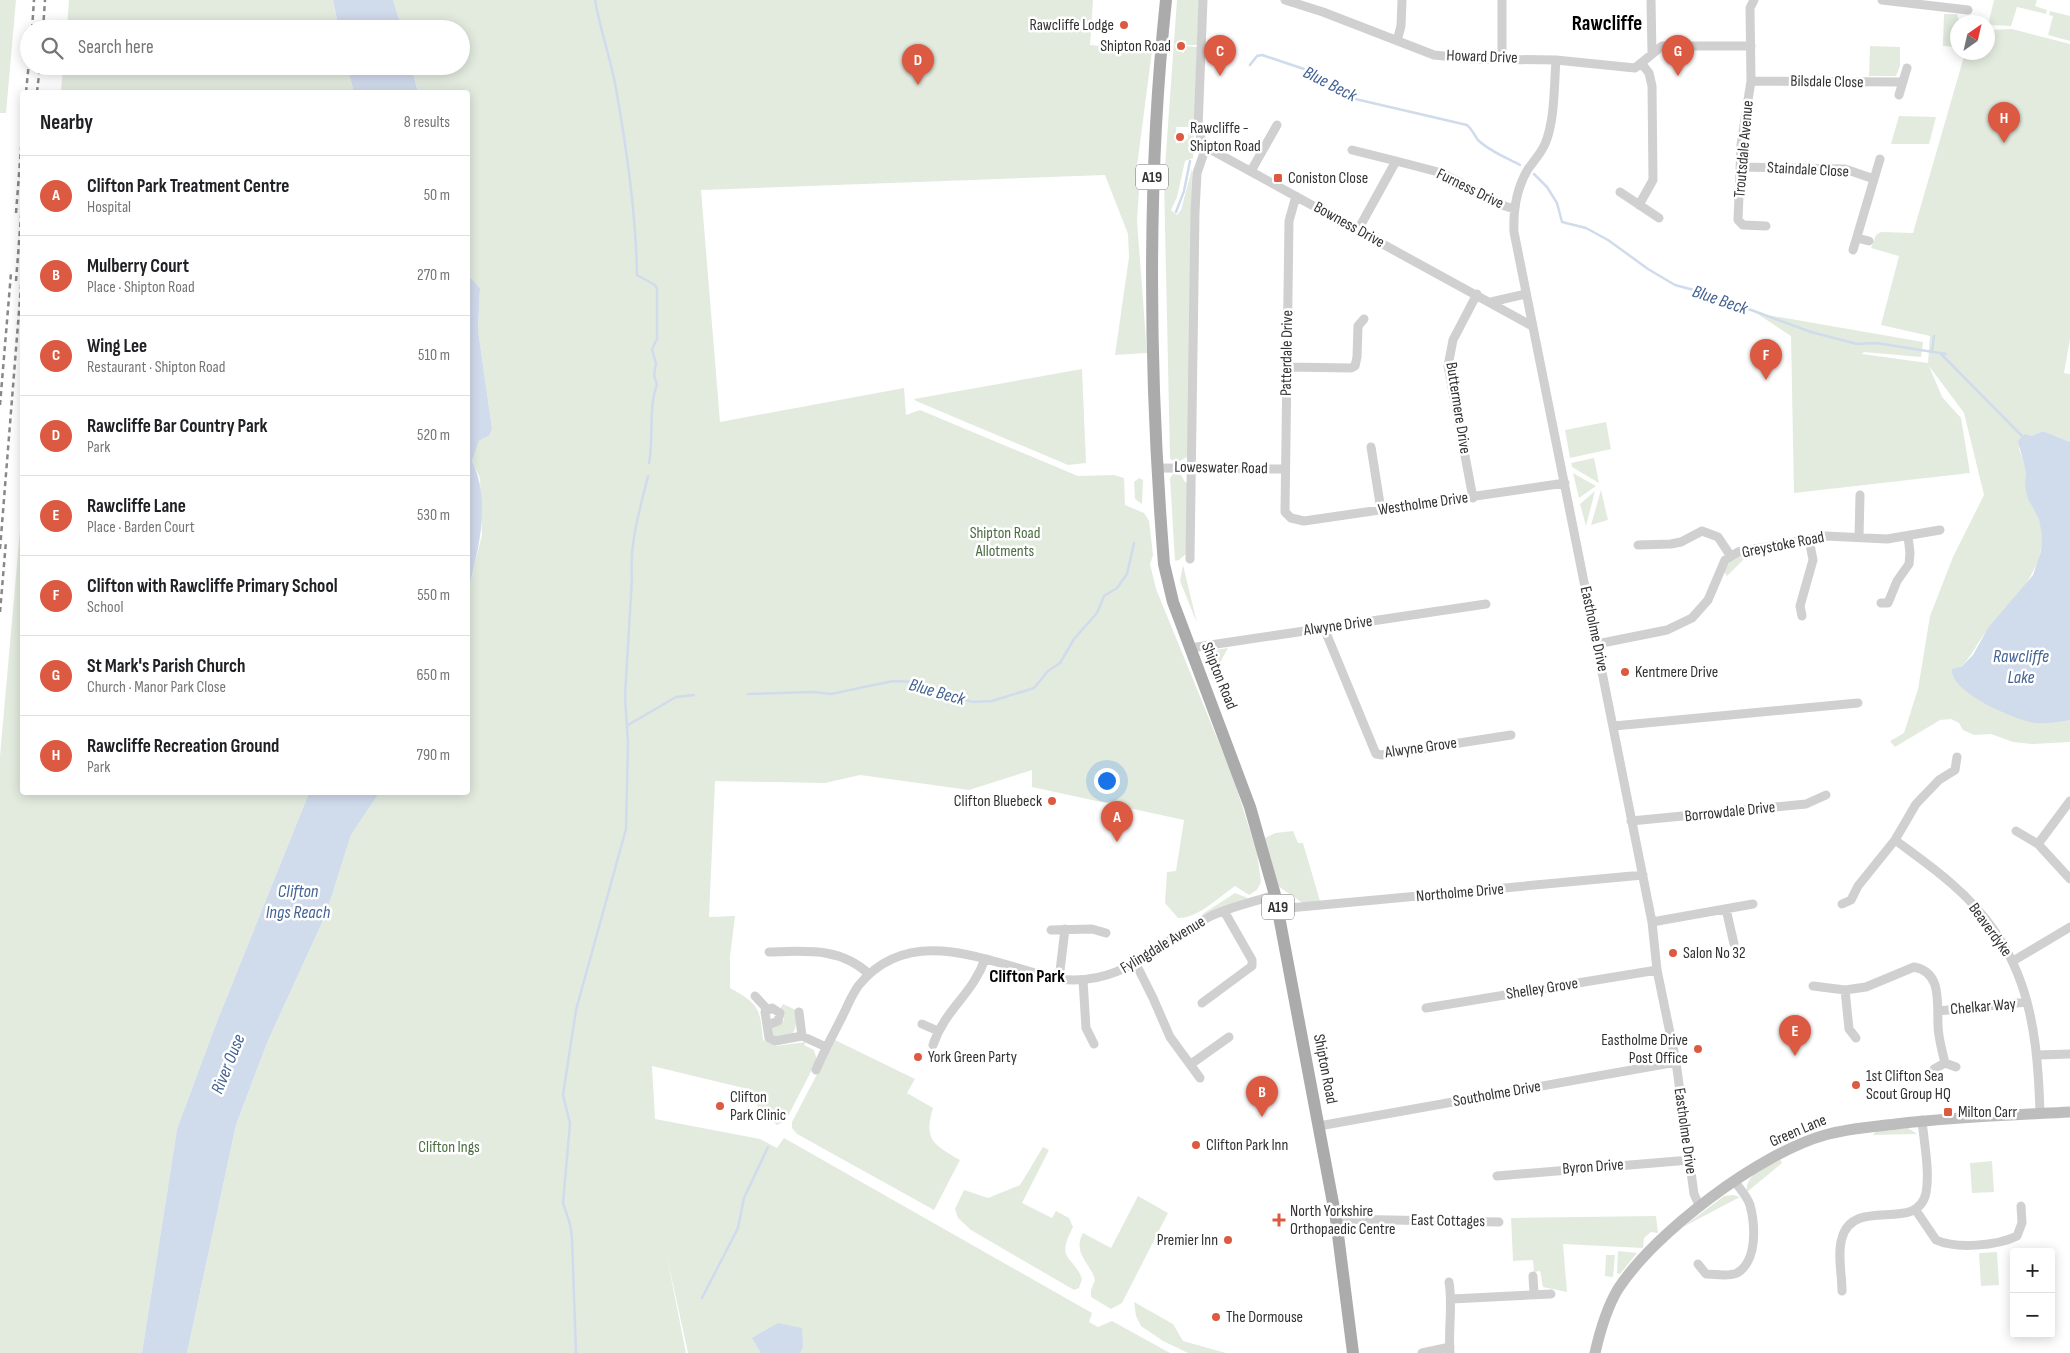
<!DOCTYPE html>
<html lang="en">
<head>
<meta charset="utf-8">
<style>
  :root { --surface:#fff; --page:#f2f2f2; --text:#202124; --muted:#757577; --line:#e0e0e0; --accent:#dc5942 }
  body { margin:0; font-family:"Sofia Sans Condensed",sans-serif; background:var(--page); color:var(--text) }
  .controls { position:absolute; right:15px; bottom:15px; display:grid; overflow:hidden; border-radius:5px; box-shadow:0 2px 12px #0003 }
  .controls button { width:45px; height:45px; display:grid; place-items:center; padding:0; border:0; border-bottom:1px solid var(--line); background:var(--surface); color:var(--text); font:25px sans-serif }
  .compass { position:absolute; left:1950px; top:15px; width:45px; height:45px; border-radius:50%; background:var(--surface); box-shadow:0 2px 12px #0003; rotate:34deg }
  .you { position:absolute; left:1106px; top:780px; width:18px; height:18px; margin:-12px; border:4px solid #fff; border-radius:50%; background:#1a73e8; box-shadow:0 0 0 8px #1a73e833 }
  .badge { display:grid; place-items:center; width:32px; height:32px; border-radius:50%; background:var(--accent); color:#fff; font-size:16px; font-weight:700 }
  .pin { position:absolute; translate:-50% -41px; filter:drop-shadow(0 1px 2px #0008) }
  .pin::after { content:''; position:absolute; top:26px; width:18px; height:15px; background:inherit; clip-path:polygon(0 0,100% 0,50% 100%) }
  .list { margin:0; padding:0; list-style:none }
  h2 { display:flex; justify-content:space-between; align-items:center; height:65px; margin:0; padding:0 20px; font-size:21px }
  h2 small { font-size:16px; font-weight:400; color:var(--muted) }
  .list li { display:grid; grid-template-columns:32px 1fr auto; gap:15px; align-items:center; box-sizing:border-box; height:80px; padding:0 20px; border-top:1px solid var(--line) }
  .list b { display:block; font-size:19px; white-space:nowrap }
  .list p { margin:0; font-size:16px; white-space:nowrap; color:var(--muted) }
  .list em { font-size:16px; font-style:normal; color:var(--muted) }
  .icon { flex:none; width:28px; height:28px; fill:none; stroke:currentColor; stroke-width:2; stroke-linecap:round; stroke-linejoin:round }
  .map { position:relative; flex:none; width:2070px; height:1353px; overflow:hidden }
  .search { position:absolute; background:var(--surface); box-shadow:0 2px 12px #0003; left:20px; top:20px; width:450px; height:55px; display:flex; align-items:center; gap:12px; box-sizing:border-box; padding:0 18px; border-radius:28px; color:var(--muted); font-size:19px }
  .panel { position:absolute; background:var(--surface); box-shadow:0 2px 12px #0003; left:20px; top:90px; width:450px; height:705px; border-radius:5px }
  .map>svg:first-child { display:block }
  .green { fill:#e3ebdf }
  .water { fill:#d0dbec }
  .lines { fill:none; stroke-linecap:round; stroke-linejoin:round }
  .stream { stroke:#d0dbec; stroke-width:2.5 }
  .street { stroke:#d0d0d0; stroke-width:9 }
  .secondary { stroke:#bdbdbd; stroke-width:11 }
  .primary { stroke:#ababab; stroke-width:12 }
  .rail { stroke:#888; stroke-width:2.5; stroke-dasharray:5 4; stroke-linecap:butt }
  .poi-dot { fill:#dc5942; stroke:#fff; stroke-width:2 }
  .labels { text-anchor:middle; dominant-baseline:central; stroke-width:5; stroke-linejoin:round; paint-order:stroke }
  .shield { fill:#fff; stroke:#707070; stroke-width:1 }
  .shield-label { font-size:15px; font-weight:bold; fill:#333 }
  .poi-label { font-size:16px; fill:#333; stroke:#fff; text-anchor:start }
  .street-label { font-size:16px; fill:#333; stroke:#fff }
  .park-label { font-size:16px; fill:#4c6d42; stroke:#fff }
  .water-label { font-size:18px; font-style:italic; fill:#446392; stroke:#fff }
  .neighbourhood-label { font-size:18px; font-weight:bold; fill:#000; stroke:#fff }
  .district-label { font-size:21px; font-weight:bold; fill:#000; stroke:#fff }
</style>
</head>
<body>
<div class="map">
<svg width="2070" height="1353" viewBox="0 0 2070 1353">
  <rect width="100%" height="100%" fill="#fff"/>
  <path class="green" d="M0,0H16L6,113H0Z
    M69,0H333L339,29H67Z
    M393,0H1093L1090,45L1152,51L1136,174H1140L1137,221L1147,353L1115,355L1129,257L1128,234L1105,175L701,190L720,422L904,388L906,415L920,410L1078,476L1114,475L1124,478L1125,505L1144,513L1149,521L1153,555L1150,564L1156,589L1233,777L1257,853L1261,882L1257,890L1249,895L1235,886C1219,897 1197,919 1178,918L1165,903L1167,872L1176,871L1184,820L1032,787V770L969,790L860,775L825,783L715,781L709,917L735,916L730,957V988C759,1004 760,1008 763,1040L776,1046L806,1042L804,1045L814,1050L817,1060L788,1116L783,1122L777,1125L759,1111L752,1090L652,1066L655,1119L760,1139L777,1148L784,1138L1092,1313L1089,1322L1098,1327L1112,1321L1170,1353H688L667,1257L686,1353H187L236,1125L267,1043L326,914L351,835L379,793L468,792V592L482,535L480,478L472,461L479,441L490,435L492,428L478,330L480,288L468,275V92H418L411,66H461V29H402Z
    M1177,0H1199V5L1197,45H1186V41H1177L1176,50L1184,53L1185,46L1197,47L1194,127H1176V143H1183L1188,138V133H1194L1193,158L1185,161L1177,197L1171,210L1177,215L1181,210L1192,169L1188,454L1187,457L1180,461L1171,460L1170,457L1164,180Z
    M1994,0H2037L2035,6L2047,10L2046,14L2017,7L2011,26L1988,25Z
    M2050,11L2070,16V41L2048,35L2053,16L2049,15Z
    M1944,14H1957L1959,21L1963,22H1958L1957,47L1943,46Z
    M2012,29L2070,44V339L2064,373L2070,374V442L2043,431L2031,436L2019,448C2021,455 2024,463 2026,470C2027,479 2025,487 2028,497C2030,505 2037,512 2040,521C2051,565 2016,596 1990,627C1978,640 1973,655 1961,667L2055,722L2070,720V742L2032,744L2013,742L1991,734L1974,735L1963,730L1959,723L1951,719L1940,720L1895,747L1890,741L1904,733L1918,689L1930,616L1953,557L1984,495L1964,413L1929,366L1942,397L1961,418L1970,473L1794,493L1791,336L1756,313L1923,342L1921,357L1864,352L1862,354L1928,363L1930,336L1881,325L1899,256L1871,248L1876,235L1881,232L1913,233L1965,53L1988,52V30Z
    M1870,46L1900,47V66L1896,76H1869Z
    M63,66H347L354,92H61Z
    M1899,116L1936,117L1929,144H1891Z
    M1082,369L1086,463L1068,465L916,401L914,399Z
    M1606,422L1611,449L1570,458L1565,430Z
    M1594,458L1599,483L1572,467L1571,463Z
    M1573,473L1596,486L1579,498Z
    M1173,474L1181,475L1185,482H1188L1186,554L1179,560L1175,561L1170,478Z
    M1139,478L1143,480L1142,504L1135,499L1134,482Z
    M1601,490L1608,520L1591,525Z
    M1595,491L1586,526L1580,504Z
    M22,508V792L309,793L216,1024L177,1129L142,1353H0V756Z
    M1749,552V554L1727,576L1723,571L1731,560Z
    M1183,565L1197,623L1180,581Z
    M1228,648L1216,670L1211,656L1216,650Z
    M1293,831L1298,843H1303L1320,901L1304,904L1278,886L1265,838L1275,833Z
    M1235,893L1248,898L1201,915Z
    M783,1004L796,1010C797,1031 795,1041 771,1036V1029L784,1020L783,1013L780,1009Z
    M835,1040L915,1079L907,1093L933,1108C923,1140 934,1145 960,1160L934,1210L797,1134L792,1128V1122Z
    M1908,1128L1917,1134L1873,1135L1876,1131Z
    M1043,1147L1049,1150L1022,1203L1052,1218L1056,1211L1069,1218L1073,1227C1055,1262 1073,1254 1082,1279L1079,1288L1074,1290L971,1230L958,1218L955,1209L964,1190L988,1198L1020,1185Z
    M1780,1159L1782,1163L1747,1192C1744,1174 1767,1167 1780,1159Z
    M1992,1161L1994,1192L1972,1193L1970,1163Z
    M1733,1195L1740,1197L1683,1227L1724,1196Z
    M1138,1196L1168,1213L1122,1303L1111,1309L1091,1297V1290L1095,1280C1090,1262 1072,1253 1083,1233L1111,1248Z
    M1656,1216L1658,1233L1651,1232L1644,1238L1643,1248L1563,1244L1567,1292L1543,1287L1540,1271L1534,1272L1533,1260L1513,1261L1511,1218Z
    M1618,1251L1637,1253L1620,1274L1617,1273Z
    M1997,1252L1999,1285L1981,1286L1979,1253Z
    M1606,1255H1615L1613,1277L1605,1276Z
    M1134,1302L1173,1324L1183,1341L1226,1353H1188L1163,1341L1141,1326L1136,1316Z"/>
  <path class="water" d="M333,0H393L402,29H339Z
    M347,66H411L418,92H354Z
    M468,275L480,288L478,330L492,428L490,435L479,441L472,461C492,503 478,550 468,592Z
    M2043,431L2070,442V720C2059,722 2047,724 2035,723C2015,720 1949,692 1952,669L1961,667L1973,655L1988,628L2033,575L2041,551L2042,535L2039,519L2028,499L2025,486L2026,472L2018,441L2025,434L2031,436Z
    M309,793H379L351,835L326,914L267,1043L236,1125L187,1353H142L177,1129L216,1024Z
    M778,1323L802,1328L803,1347L800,1353H761L752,1338Z"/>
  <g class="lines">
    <path class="stream" d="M595,0C600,30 611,59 616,89C627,150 636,213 637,275L655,285L657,289V339L652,349L656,364L654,375L657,385C648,407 654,439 649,463
      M1250,65L1257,56L1262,55L1307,70L1351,98L1467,125C1473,130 1474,135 1478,140C1489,151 1507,158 1520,165
      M1534,174L1547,187L1557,203L1562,222L1586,228L1608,240L1648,269L1675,285L1705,293L1811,332L1857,344L1876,343L1946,354
      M1176,212L1184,191L1190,161
      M1932,351L1934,336
      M1941,354L2022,436
      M748,694L814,692L831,694L893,681L917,682L972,702L992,701L1034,688L1048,671L1060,663L1074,639L1097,613L1104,596L1117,588L1127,574L1134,543
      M628,725L676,697L694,695
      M702,1298L738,1228L744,1198L768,1147
      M576,1353L572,1238L570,1224L563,1203L570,1123L563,1095L576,1010L626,829L628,744L625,696L632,578C629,543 640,510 648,476"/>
    <path class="street" d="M1203,0L1198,128L1202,142L1206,147L1532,326
      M1285,0L1323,12L1434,55L1472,59L1556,60L1635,68L1662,46H1751
      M1502,0V59
      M1651,0L1652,53
      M1754,0L1750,8L1751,81L1741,145L1738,220L1743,225L1766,226
      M1882,0L1968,10
      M1397,41L1401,26L1402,0
      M1556,60C1554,85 1555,121 1545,144C1541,153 1534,161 1528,169C1516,189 1513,209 1514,232L1652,922L1657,970L1676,1062L1694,1194L1699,1205
      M1751,81L1903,82
      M1899,95L1907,68
      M1352,150L1396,161
      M1740,167L1845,169L1874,179
      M1251,171L1277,125
      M1620,192L1659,218
      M1296,196L1289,221L1285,512L1291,518L1304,521L1565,483
      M1639,205L1653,180L1652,86L1649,73L1642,64
      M1358,230L1396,161L1442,173L1499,204L1514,209
      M1857,238L1869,241
      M1853,250L1880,159
      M1491,302L1526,294
      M1287,367L1351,368L1355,366L1357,357L1358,326L1364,319
      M1371,447L1381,510
      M1158,468L1285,469
      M1473,498L1448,366L1453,340L1477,294
      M1859,537L1860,495
      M1638,545L1671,544L1681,542L1702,531L1718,537L1730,555
      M1190,559L1195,212L1197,173L1206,147
      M1881,603H1888L1897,581L1909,564L1910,553L1908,536
      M1802,616L1800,606L1813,560L1809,539
      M1324,628L1376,754L1382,755L1511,735
      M1597,644L1667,630L1692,618L1708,600L1725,560L1738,552L1826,536L1887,539L1940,530
      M1190,648L1486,604
      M1614,726L1858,703
      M1631,821L1806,804L1826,795
      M2016,831L2038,844L2070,879
      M1895,840C1914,854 1934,868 1952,884C2026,948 2037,1019 2040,1112
      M2038,844L2070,801
      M1842,904L1851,900L1858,886L1895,840L1916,804L1939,780L1955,770L1957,757
      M1278,909L1643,875
      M1726,909L1734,944
      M1652,922L1753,904
      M1051,930L1092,929L1106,933
      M769,952C806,951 840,947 869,974
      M2013,961L2070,927
      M1136,964L1153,998L1170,1037L1200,1078
      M1059,979L1065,929
      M1083,980L1086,1028L1094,1044
      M1813,986L1845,990L1866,987L1914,967C1942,972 1937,1002 1938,1025C1938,1037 1942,1050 1945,1063L1934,1069
      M1845,990L1849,1029L1856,1038
      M755,996L767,1009
      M1202,1003L1252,966V960L1224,911
      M1426,1008L1657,970
      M1938,1011L2027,1002
      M799,1012L802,1036
      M922,1024L938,1031
      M768,1025L778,1021L780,1013L772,1008L765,1012L769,1038L775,1041L802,1036L826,1047
      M933,1045C945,1009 973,994 985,959
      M2038,1055L2070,1054
      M1945,1063L1956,1067
      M1191,1064L1229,1037
      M816,1070C824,1051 834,1033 843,1015C848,1005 852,994 859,985C912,920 993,965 1059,979C1124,987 1156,943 1209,917C1229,907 1253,902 1275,895
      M1319,1126L1676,1062
      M1497,1176L1690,1160
      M1915,1209L1936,1240C1956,1249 1997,1246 2017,1236L2022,1223L2021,1206
      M1336,1219L1499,1222
      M1698,1264L1706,1274C1715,1274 1729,1277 1737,1273C1758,1261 1755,1224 1750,1205C1747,1196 1740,1189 1735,1182
      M1533,1276L1534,1294
      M1449,1282C1453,1305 1448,1329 1450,1353
      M1842,1291C1842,1274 1837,1254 1842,1238C1854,1195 1917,1234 1926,1193C1930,1171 1924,1143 1922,1120
      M1452,1299L1551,1294
      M1422,1353L1450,1347"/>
    <path class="secondary" d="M1595,1353C1600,1331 1606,1309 1618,1289C1655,1232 1760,1153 1825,1135C1849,1128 1872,1127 1896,1124C1954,1117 2013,1115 2070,1112"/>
    <path class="primary" d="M1166,0C1146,187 1149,376 1164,564L1173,602L1250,807L1275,895L1336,1219L1353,1353"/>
    <path class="rail" d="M32,29L34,0
      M43,29L45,0
      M26,92L29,62
      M37,92L40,66
      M16,213L22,136
      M16,281L22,204
      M0,405L11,273
      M0,549L22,274
      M0,612L6,541"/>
  </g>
  <g class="poi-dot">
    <circle cx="1124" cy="25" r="5"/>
    <circle cx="1181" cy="46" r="5"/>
    <circle cx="1180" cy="137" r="5"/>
    <rect x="1273" y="173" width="10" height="10" rx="2.5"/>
    <circle cx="1625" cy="672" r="5"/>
    <circle cx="1052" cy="801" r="5"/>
    <circle cx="1673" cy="953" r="5"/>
    <circle cx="1698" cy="1049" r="5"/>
    <circle cx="918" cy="1057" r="5"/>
    <circle cx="1856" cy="1085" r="5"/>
    <circle cx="720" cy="1106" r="5"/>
    <rect x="1943" y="1107" width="10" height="10" rx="2.5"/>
    <circle cx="1196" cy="1145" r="5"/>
    <path d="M1276.5 1212.5h5v5h5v5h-5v5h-5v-5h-5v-5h5z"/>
    <circle cx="1228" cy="1240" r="5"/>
    <circle cx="1216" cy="1317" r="5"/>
  </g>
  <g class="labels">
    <g class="shield">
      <rect x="1136" y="164.5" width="32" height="25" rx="4"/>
      <rect x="1262" y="894.5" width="32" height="25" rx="4"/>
    </g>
    <g class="shield-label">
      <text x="1152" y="177">A19</text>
      <text x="1278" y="907">A19</text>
    </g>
    <g class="poi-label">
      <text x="1114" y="25" text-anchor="end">Rawcliffe Lodge</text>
      <text x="1171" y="46" text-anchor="end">Shipton Road</text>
      <text x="1190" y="128">Rawcliffe -<tspan x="1190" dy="18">Shipton Road</tspan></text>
      <text x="1288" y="178">Coniston Close</text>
      <text x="1635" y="672">Kentmere Drive</text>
      <text x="1042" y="801" text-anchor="end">Clifton Bluebeck</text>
      <text x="1683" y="953">Salon No 32</text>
      <text x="1688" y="1040" text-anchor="end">Eastholme Drive<tspan x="1688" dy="18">Post Office</tspan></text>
      <text x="928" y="1057">York Green Party</text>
      <text x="1866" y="1076">1st Clifton Sea<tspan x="1866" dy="18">Scout Group HQ</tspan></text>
      <text x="730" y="1097">Clifton<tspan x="730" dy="18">Park Clinic</tspan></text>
      <text x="1958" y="1112">Milton Carr</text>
      <text x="1206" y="1145">Clifton Park Inn</text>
      <text x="1290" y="1211">North Yorkshire<tspan x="1290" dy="18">Orthopaedic Centre</tspan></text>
      <text x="1218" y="1240" text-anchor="end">Premier Inn</text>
      <text x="1226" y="1317">The Dormouse</text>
    </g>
    <g class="street-label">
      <text transform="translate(1482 57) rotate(2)">Howard Drive</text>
      <text transform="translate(1827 82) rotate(1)">Bilsdale Close</text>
      <text transform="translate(1744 149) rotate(-85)">Troutsdale Avenue</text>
      <text transform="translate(1808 170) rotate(3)">Staindale Close</text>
      <text transform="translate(1470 189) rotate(26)">Furness Drive</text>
      <text transform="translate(1349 225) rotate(29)">Bowness Drive</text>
      <text transform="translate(1287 353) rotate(-89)">Patterdale Drive</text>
      <text transform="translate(1458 408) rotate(81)">Buttermere Drive</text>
      <text transform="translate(1221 468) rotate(1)">Loweswater Road</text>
      <text transform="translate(1423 504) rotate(-8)">Westholme Drive</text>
      <text transform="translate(1783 545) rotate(-11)">Greystoke Road</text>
      <text transform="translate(1338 626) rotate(-8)">Alwyne Drive</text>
      <text transform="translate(1594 629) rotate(78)">Eastholme Drive</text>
      <text transform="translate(1219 676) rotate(68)">Shipton Road</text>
      <text transform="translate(1421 748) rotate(-8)">Alwyne Grove</text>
      <text transform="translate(1730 812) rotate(-6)">Borrowdale Drive</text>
      <text transform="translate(1460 893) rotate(-5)">Northolme Drive</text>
      <text transform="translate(1990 930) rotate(54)">Beaverdyke</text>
      <text transform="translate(1163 945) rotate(-31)">Fylingdale Avenue</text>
      <text transform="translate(1542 989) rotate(-9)">Shelley Grove</text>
      <text transform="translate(1983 1007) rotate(-5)">Chelkar Way</text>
      <text transform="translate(1325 1069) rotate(79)">Shipton Road</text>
      <text transform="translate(1497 1094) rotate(-10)">Southolme Drive</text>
      <text transform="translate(1685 1131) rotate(82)">Eastholme Drive</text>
      <text transform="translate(1798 1131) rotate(-23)">Green Lane</text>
      <text transform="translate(1593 1167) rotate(-4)">Byron Drive</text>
      <text transform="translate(1448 1221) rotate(1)">East Cottages</text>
    </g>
    <g class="park-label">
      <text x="1005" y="533">Shipton Road<tspan x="1005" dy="18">Allotments</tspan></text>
      <text x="449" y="1147">Clifton Ings</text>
    </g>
    <g class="water-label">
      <text transform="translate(1330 84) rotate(27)">Blue Beck</text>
      <text transform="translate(1720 300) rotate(19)">Blue Beck</text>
      <text x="2021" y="656">Rawcliffe<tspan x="2021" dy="21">Lake</tspan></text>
      <text transform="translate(937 692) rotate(16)">Blue Beck</text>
      <text x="298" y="891">Clifton<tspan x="298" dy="21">Ings Reach</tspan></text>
      <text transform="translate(228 1064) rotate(-68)">River Ouse</text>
    </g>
    <g class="neighbourhood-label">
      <text x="1027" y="976">Clifton Park</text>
    </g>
    <g class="district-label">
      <text x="1607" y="23">Rawcliffe</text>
    </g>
  </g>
</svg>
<div class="controls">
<button>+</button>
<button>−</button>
</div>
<svg class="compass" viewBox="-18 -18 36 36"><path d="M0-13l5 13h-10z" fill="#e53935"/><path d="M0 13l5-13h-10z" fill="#757577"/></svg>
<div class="you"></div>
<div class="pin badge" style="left:1117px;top:842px">A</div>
<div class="pin badge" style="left:1262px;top:1117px">B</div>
<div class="pin badge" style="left:1220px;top:76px">C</div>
<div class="pin badge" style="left:918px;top:85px">D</div>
<div class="pin badge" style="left:1795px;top:1056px">E</div>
<div class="pin badge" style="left:1766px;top:380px">F</div>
<div class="pin badge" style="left:1678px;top:76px">G</div>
<div class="pin badge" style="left:2004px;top:143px">H</div>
<div class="search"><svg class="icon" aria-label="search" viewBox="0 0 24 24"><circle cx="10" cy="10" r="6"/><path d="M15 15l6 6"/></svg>Search here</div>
<section class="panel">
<h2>Nearby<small>8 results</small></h2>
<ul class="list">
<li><span class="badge">A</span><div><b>Clifton Park Treatment Centre</b><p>Hospital</p></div><em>50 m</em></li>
<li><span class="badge">B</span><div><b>Mulberry Court</b><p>Place · Shipton Road</p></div><em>270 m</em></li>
<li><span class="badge">C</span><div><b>Wing Lee</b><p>Restaurant · Shipton Road</p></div><em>510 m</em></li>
<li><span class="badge">D</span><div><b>Rawcliffe Bar Country Park</b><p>Park</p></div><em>520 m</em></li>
<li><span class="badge">E</span><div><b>Rawcliffe Lane</b><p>Place · Barden Court</p></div><em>530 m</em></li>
<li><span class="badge">F</span><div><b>Clifton with Rawcliffe Primary School</b><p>School</p></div><em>550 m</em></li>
<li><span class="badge">G</span><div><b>St Mark's Parish Church</b><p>Church · Manor Park Close</p></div><em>650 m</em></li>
<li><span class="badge">H</span><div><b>Rawcliffe Recreation Ground</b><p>Park</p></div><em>790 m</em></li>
</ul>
</section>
</div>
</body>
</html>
